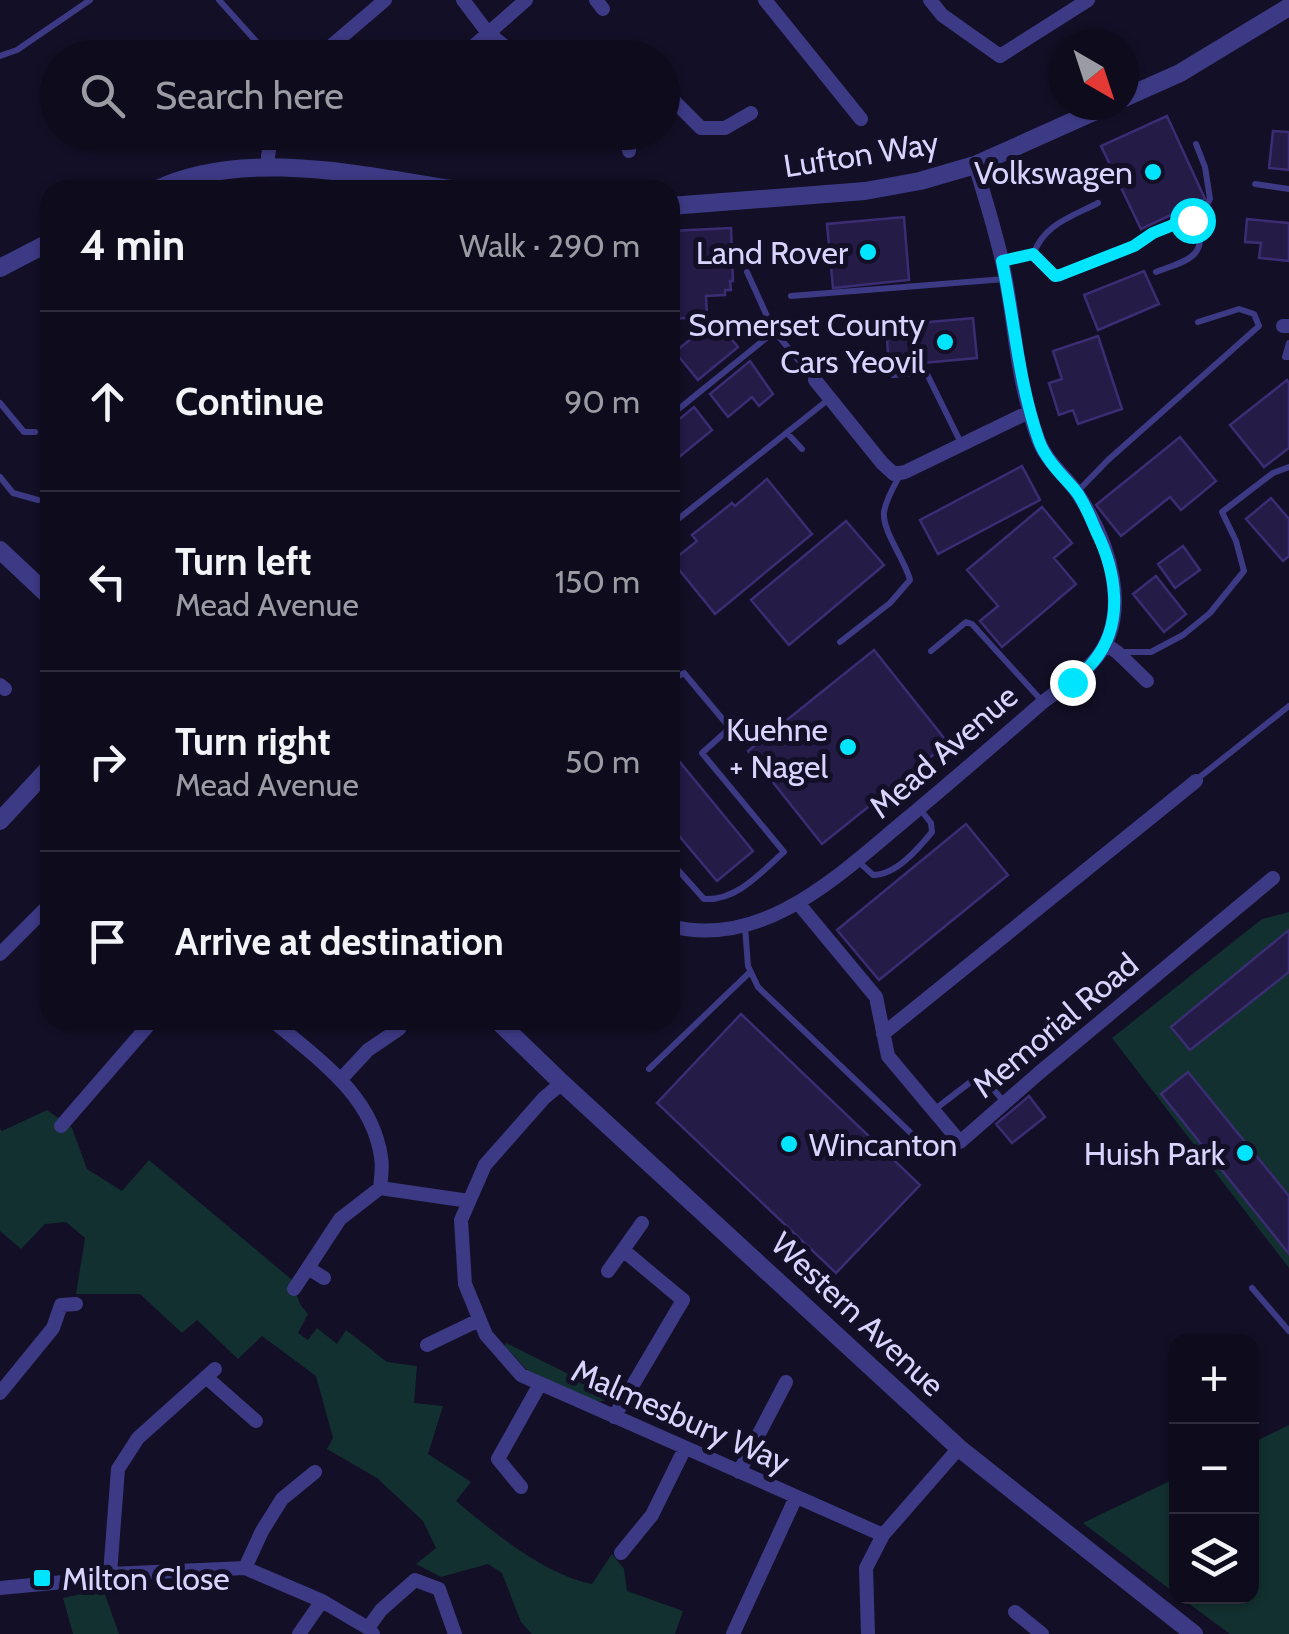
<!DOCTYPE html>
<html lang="en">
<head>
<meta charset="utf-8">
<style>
  :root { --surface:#0e0b1c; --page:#1c1929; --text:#f1f3f6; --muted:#9b9ba3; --line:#2e2b3b }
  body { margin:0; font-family:Cabin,sans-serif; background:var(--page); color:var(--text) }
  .controls { position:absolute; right:30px; bottom:30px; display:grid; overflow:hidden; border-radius:20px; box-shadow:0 2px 8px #0004 }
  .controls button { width:90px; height:90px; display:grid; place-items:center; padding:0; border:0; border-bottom:2px solid var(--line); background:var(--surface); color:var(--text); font:50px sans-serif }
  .compass { position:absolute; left:1049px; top:30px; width:90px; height:90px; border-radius:50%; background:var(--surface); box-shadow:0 2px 8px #0004; rotate:141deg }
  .stop { position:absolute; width:30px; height:30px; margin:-22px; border:8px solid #00e5ff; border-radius:50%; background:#fff }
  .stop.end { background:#00e5ff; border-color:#fff; box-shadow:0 2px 10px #0008 }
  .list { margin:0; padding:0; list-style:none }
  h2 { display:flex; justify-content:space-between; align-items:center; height:130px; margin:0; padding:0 40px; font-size:42px }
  h2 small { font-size:32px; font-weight:400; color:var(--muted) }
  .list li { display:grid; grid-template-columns:65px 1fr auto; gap:30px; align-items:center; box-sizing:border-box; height:180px; padding:0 40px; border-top:2px solid var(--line) }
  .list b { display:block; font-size:38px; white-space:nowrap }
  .list p { margin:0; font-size:32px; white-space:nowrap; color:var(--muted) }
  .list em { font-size:32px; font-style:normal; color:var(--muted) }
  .icon { flex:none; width:55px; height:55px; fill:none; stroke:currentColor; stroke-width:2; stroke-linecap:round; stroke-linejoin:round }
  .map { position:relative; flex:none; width:1289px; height:1634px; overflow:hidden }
  .search { position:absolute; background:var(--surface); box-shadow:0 2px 8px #0004; left:40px; top:40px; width:640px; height:110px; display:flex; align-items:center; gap:25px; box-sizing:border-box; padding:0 35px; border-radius:55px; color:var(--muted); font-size:38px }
  .panel { position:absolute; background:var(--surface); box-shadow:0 2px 8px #0004; left:40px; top:180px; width:640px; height:850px; border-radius:30px }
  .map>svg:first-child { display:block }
  .green { fill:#12302f }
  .building { fill:#241b47; stroke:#3b2d73; stroke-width:2.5 }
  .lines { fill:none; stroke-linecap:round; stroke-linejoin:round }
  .service { stroke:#3d3a85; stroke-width:6 }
  .minor { stroke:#3d3a85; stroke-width:14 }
  .tertiary { stroke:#3d3a85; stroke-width:18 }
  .route { stroke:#00e5ff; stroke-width:12 }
  .poi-dot { fill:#00e5ff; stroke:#130f26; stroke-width:4 }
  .labels { text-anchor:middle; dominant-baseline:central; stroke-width:10; stroke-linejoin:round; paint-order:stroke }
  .street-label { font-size:32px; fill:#d9d4ff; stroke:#130f26 }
  .poi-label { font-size:32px; fill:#d9d4ff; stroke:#130f26; text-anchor:end }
</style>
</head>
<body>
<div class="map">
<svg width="1289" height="1634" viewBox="0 0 1289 1634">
  <rect width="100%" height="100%" fill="#130f26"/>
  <path class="green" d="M1289,912V1268L1112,1038L1262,919Z
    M47,1110L72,1128L87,1169L122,1191L149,1160L291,1279L300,1304L308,1314L298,1333L308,1340L317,1328L337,1344L346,1330L387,1362L417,1366L414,1403L443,1406L428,1454L471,1482L456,1501C493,1532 545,1575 592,1584L612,1554L624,1569L627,1591L683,1611L675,1634H532L521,1622L502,1573L488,1564L441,1577L416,1564L436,1548L423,1521L377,1478L327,1449L333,1438L316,1376L262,1336L238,1359L197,1320L182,1333L140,1294H76L85,1238L66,1222L45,1224L21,1249L0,1231V1129L2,1131Z
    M506,1343L617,1398L597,1402L556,1388L526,1369L505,1346Z
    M1289,1425V1634H1230L1180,1597L1252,1596V1443Z
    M1176,1478V1594L1083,1523Z
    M103,1589L119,1634H73L63,1598Z"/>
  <path class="building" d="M1167,116L1205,199L1141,229L1101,146Z
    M1273,131L1289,132V170L1269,168Z
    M904,217L909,280L833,288L827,224Z
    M1247,219L1289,223V261L1259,258L1261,243L1245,242Z
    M731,228L733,281H730L731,290H725V295L706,296L707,317L670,319V231Z
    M1144,271L1159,304L1098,330L1084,295Z
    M973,318L977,358L889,366L886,326Z
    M715,319L738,347L698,380L675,352Z
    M1098,336L1122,409L1078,424L1073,410L1059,415L1049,383L1062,379L1053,351Z
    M750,361L773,394L759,406L752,397L728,417L710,394Z
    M1287,380L1289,383V448L1264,467L1230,425Z
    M694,407L712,430L673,462L670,459V427Z
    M1180,437L1216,481L1181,510L1170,497L1121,536L1096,505Z
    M1022,466L1040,500L938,554L920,520Z
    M767,479L812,534L715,614L672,561L697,541L692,535L732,503L735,506Z
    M1271,498L1289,519V556L1283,561L1246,519Z
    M1042,507L1072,543L1054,558L1076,584L1002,647L980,621L998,606L967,570Z
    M846,521L884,565L789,645L751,600Z
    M1183,546L1200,570L1175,588L1158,564Z
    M1156,576L1186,614L1164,632L1133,594Z
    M874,650L948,743L822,844L748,751Z
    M670,750L753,851L717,881L670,825Z
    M966,824L1008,875L879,980L837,930Z
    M1289,930V972L1190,1050L1171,1027Z
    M741,1014L920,1185L836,1273L657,1103Z
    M1188,1072L1289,1196V1254L1161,1094Z
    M1029,1096L1045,1117L1012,1143L996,1124Z"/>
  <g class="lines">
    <path class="service" d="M219,0L271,58
      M0,56L17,50L90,0
      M1196,144L1205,167L1210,199L1196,223
      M1255,184L1289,189
      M1033,255L1055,276L1060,275L1134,246L1153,233L1188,219L1196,223C1211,258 1181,262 1156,272
      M1002,261L1033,255C1044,224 1071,217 1098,203
      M747,272L776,336
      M791,296L1005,279
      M1289,343L1285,357H1289
      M893,375L926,372L961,443
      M0,403L24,432H35
      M670,416L770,335L780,338L814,379
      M787,433L802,449
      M0,477L13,493L38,500
      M1078,491L1108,460L1259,326L1254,314L1239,309L1198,322
      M677,520L829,399
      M840,642L890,603L910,580C905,560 882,531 884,512C886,499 894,486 900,475
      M931,651L966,622L972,624L1042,701
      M1119,652H1151L1183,635L1210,613L1244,571L1236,541L1222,512L1273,473L1289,467
      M670,681L684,673L730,728L702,753L784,852C760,873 737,901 704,899L670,861
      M1196,780L1289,706
      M859,862L873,875C896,875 918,849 932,832L931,823L920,809
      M745,927L748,966L758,987L936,1157
      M649,1069L750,972
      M934,1110L977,1077L985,1079L1004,1102
      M1252,1288L1289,1331"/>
    <path class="minor" d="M463,0L488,33L512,52L559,58
      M596,0L603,9
      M765,0L861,119
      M930,0L942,15L1000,56L1088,0
      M317,58L385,0
      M460,58L526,0
      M662,89L701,128H725L751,113
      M601,132L608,135L621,132
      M629,151L630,132
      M269,167L268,156L272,132
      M1283,326H1289
      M815,380L882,463L894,474L905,472L1029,412
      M1105,644L1117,652L1147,681
      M0,685L5,689
      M798,903L876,997L888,1056L960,1142L1039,1073L1273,878
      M670,926C763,950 839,875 904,821C951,782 997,742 1043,702C1060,689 1077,679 1091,664C1136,617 1109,541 1078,494C1069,480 1054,468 1045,453C1037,441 1033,424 1029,410C1016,366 1014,320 1005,275C998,238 986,201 975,165
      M0,954L50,904
      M272,1020C316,1058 372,1094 381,1157C383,1167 381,1178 380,1188
      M883,1034L1196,781
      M341,1079L368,1050L399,1029L396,1020
      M562,1083L544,1098L485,1165L461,1220L465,1284L486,1335L521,1375L883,1535
      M61,1126L153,1020
      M308,1268L324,1278
      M608,1271L642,1223
      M294,1289L340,1219L380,1188L469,1201
      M427,1345L479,1320
      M206,1377L256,1421
      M0,1393L53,1328L61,1305L76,1304
      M614,1417L683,1300L623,1250
      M739,1472L786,1382
      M521,1487L498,1459L540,1384
      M621,1553L652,1515L685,1448
      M245,1568L262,1531L282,1499L315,1472
      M110,1574L118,1469L138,1438L215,1369
      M0,1588L74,1581L110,1574L245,1568L322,1601L368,1628L373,1634
      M1015,1612L1042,1634
      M368,1628L381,1610L415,1580L439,1589L455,1634
      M299,1634L322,1601
      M733,1634L796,1497
      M868,1634L866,1568L883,1535L959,1448"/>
    <path class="tertiary" d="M1124,98L1180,73L1289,7
      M155,190C245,147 364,176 458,190
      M670,206L865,191L920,181L975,165L1109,105
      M0,268L50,242
      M0,550L50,597
      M0,821L50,767
      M497,1020L562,1083L959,1448L1194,1634"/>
  </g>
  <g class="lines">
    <path class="route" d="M1072,682C1079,676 1088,669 1094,661C1125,623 1116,571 1096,531C1090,517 1084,501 1075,490C1062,475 1046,460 1039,441C1018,380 1015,323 1002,261L1033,254L1055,276L1060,275L1134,246L1153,233L1188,219L1192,220"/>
  </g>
  <g class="poi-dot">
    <circle cx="1153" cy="172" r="10"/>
    <circle cx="868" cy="252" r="10"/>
    <circle cx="945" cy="342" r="10"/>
    <circle cx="848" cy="747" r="10"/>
    <circle cx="789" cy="1144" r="10"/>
    <circle cx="1245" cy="1153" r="10"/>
    <rect x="32" y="1568" width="20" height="20" rx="5"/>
  </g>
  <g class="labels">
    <g class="street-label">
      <text transform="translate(861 154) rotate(-9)">Lufton Way</text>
      <text transform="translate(943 751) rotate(-41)">Mead Avenue</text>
      <text transform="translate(1055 1025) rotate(-40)">Memorial Road</text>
      <text transform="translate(858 1314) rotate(43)">Western Avenue</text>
      <text transform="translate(681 1416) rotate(24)">Malmesbury Way</text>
    </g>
    <g class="poi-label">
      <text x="1133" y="172">Volkswagen</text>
      <text x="848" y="252">Land Rover</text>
      <text x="925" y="324">Somerset County<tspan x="925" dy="37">Cars Yeovil</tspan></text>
      <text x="828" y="729">Kuehne<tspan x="828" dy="37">+ Nagel</tspan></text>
      <text x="809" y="1144" text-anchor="start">Wincanton</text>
      <text x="1225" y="1153">Huish Park</text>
      <text x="62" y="1578" text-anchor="start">Milton Close</text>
    </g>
  </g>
</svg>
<div class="controls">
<button>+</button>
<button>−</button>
<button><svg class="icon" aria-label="layers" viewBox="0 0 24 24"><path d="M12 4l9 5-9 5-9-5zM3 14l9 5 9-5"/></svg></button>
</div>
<svg class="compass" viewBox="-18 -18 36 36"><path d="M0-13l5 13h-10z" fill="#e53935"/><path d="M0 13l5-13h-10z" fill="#9b9ba3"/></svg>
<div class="stop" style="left:1192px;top:220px"></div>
<div class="stop end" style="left:1072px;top:682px"></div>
<div class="search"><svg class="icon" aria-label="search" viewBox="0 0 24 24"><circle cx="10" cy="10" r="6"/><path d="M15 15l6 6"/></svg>Search here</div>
<section class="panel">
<h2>4 min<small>Walk · 290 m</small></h2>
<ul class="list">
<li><svg class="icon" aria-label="ahead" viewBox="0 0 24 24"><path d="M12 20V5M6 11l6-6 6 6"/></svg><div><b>Continue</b></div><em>90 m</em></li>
<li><svg class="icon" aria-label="left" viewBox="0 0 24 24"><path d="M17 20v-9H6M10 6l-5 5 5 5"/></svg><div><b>Turn left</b><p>Mead Avenue</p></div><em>150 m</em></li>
<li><svg class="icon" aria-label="right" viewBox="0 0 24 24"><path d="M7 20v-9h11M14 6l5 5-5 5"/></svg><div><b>Turn right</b><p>Mead Avenue</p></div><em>50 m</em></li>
<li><svg class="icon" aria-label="arrive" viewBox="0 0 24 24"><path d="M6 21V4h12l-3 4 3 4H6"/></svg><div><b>Arrive at destination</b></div></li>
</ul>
</section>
</div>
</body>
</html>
